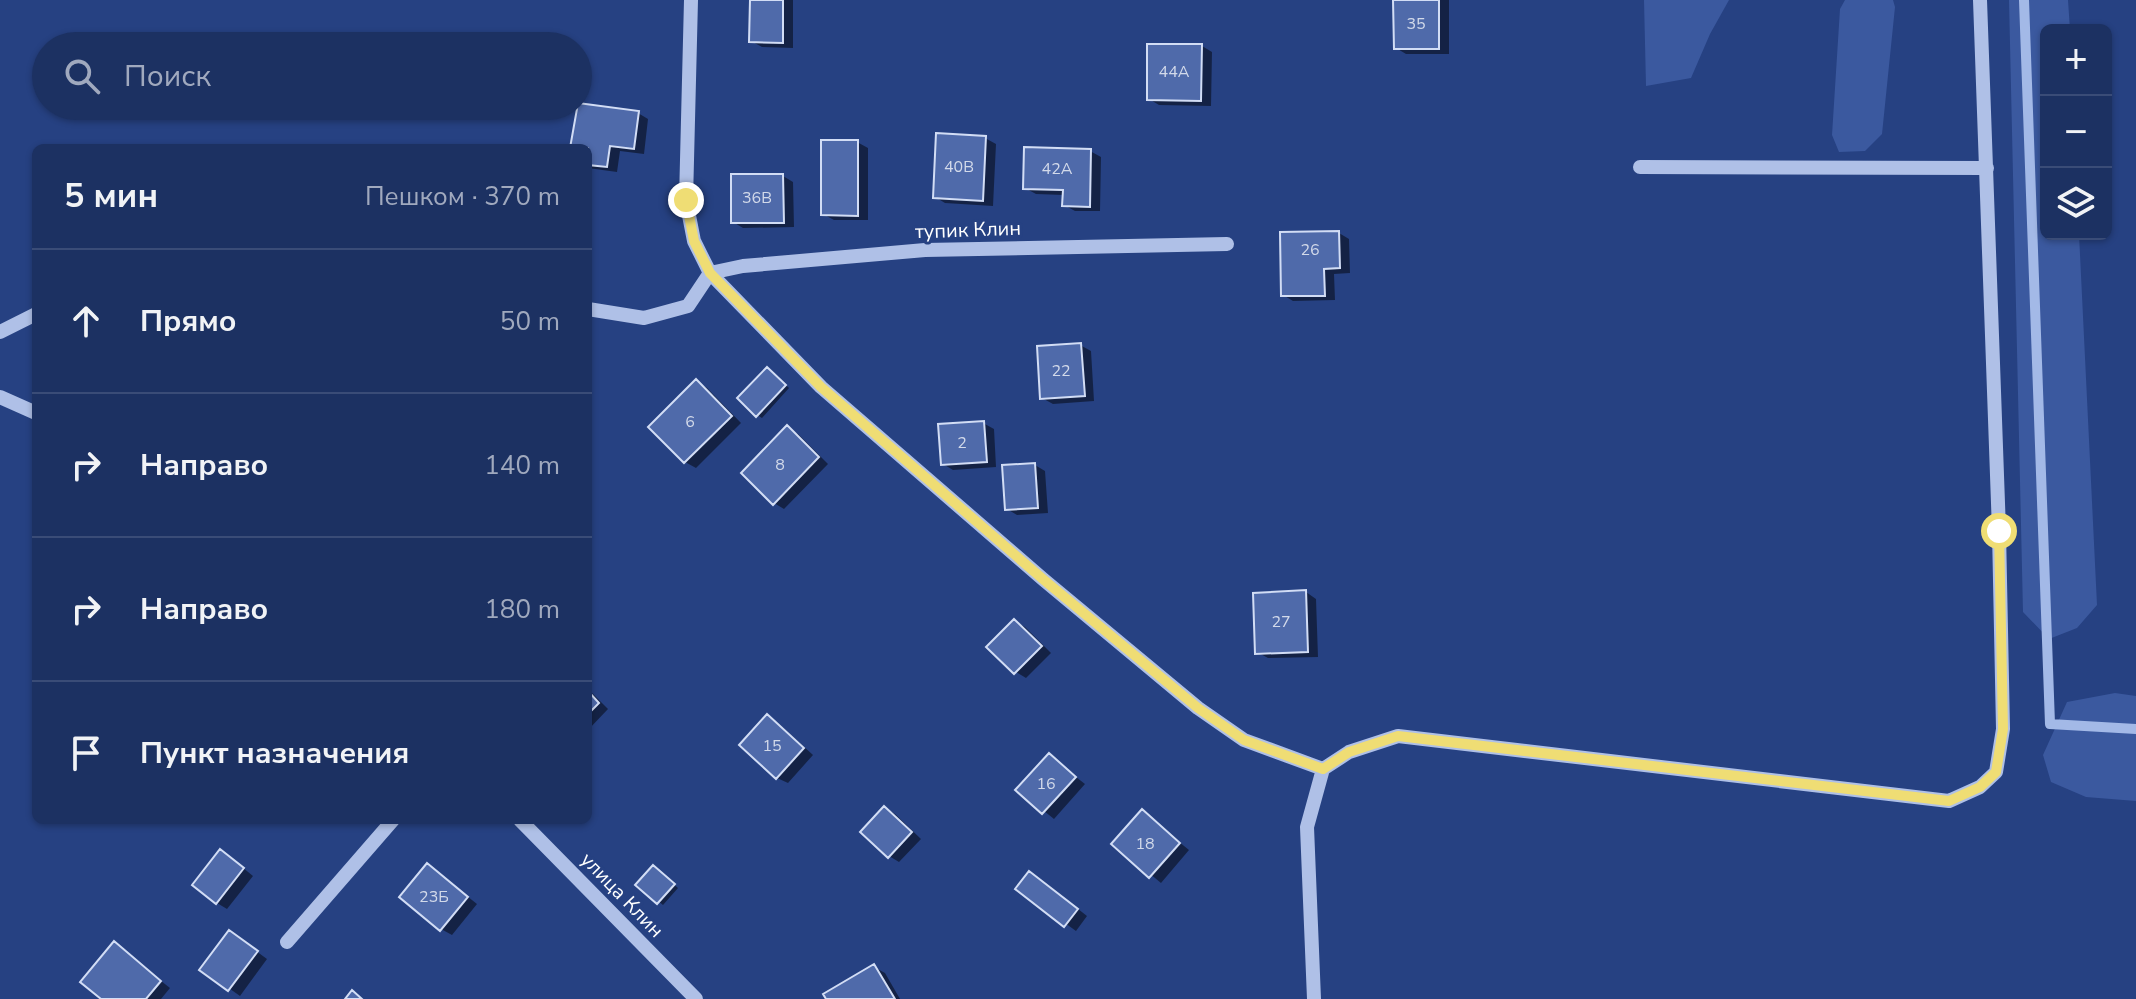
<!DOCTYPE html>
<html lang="ru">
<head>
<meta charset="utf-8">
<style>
  :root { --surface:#1c3162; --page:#253968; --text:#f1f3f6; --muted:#a0a9be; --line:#3a4c77 }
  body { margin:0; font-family:"Nunito Sans",sans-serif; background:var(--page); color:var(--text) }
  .controls { position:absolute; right:24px; top:24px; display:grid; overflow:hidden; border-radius:12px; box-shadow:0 2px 6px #0004 }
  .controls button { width:72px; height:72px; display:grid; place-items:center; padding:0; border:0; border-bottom:2px solid var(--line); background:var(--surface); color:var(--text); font:40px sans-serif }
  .stop { position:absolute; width:24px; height:24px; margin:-18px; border:6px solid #efdd74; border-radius:50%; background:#fff }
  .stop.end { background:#efdd74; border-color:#fff; box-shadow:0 2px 8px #0008 }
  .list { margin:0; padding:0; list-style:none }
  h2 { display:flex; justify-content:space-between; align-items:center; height:104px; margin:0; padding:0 32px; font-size:34px }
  h2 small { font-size:26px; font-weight:400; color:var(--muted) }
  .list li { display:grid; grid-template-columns:52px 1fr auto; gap:24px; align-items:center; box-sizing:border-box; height:144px; padding:0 32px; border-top:2px solid var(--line) }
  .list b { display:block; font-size:30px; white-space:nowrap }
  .list em { font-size:26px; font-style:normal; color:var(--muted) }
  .icon { flex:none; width:44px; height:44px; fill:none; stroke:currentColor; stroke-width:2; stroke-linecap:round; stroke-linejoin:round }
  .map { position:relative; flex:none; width:2136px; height:999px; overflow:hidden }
  .search { position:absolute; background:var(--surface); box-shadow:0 2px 6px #0004; left:32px; top:32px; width:560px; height:88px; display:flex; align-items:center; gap:20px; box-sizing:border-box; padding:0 28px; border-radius:44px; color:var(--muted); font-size:30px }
  .panel { position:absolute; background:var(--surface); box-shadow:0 2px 6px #0004; left:32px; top:144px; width:560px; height:680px; border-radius:12px }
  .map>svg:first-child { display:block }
  .green { fill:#3b599f }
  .shadow { fill:#0007 }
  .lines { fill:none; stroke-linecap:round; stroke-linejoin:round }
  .stream { stroke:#a3b9e7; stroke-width:10 }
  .building { fill:#4f6aaa; stroke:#d2ddf5; stroke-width:2 }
  .minor { stroke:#afc0e7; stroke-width:14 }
  .route { stroke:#efdd74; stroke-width:10 }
  .labels { text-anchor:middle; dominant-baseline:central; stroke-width:6; stroke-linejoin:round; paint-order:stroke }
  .number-label { font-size:16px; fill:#d3daea }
  .street-label { font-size:20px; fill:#fff; stroke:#264182 }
</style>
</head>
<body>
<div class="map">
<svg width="2136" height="999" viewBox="0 0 2136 999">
  <rect width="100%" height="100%" fill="#264182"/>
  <path class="green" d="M1644,0H1729L1710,34L1691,78L1646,86Z
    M1845,0H1893L1895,7L1882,134L1865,151L1839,152L1832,135L1840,9Z
    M2009,0H2068L2070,30H2046V234H2079L2097,605L2077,628L2049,639L2023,612Z
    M2115,693L2136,696V801L2086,797L2051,782L2043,755L2067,702Z"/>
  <path class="shadow" d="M752,0H793V48L762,47L751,41Z
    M1395,0H1449V54H1406L1396,48Z
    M1202,46L1212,52L1211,106L1159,105L1149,99Z
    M638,113L648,119L644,154L620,151L617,172L588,168V148H573Z
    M985,138L996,144L993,206L945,203L935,197Z
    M857,142L868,148V220H834L823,214Z
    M1090,151L1101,157L1100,211H1075L1064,205V195L1036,194L1025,188Z
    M783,176L793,182L794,227L743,228L733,222Z
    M1339,233L1349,239L1350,273L1334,274L1335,300L1293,301L1283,295Z
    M1080,345L1091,351L1094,401L1053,404L1042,398Z
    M772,372L789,388L762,418L757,415Z
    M697,382L707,388L741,423L696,468L685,462L651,427Z
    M983,423L994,429L996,467L953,470L943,464Z
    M787,428L798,434L828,464L784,509L774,503Z
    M1035,465L1045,471L1048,513L1017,515L1007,509Z
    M1306,592L1316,599L1318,657L1268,658L1257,652Z
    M1014,621L1025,627L1051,653L1026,678L1016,672Z
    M588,689L608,709L588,730Z
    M767,717L778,723L813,755L788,783L777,778L742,745Z
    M1049,756L1085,784L1054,819L1018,790Z
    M885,808L895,814L921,839L899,862L889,856Z
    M1142,812L1189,850L1161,883L1114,844Z
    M231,858L253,876L227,909L217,903Z
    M428,865L477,904L452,935L441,929Z
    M658,870L678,888L663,905L638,885Z
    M1040,879L1087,916L1076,931L1018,889Z
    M230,932L267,959L240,996L202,969Z
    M114,944L170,988L161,999H104Z
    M874,967L885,973L900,999H828Z"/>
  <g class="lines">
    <path class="stream" d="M2024,0L2050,724L2136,729"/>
  </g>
  <path class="building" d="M750,0H783V43L749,42Z
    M1393,0H1439V49H1394Z
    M1147,44H1202L1201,101L1147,100Z
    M578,103L639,111L634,149L610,146L607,167L588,165V148H570Z
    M936,133L986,136L983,201L933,198Z
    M821,140H858V216L821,215Z
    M1024,147L1091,149L1090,207L1062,206L1063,190L1023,189Z
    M731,174H783L784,223H731Z
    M1339,231L1340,268L1324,269L1325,296H1281L1280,232Z
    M1081,343L1085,396L1040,399L1037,346Z
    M767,367L786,385L756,417L737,398Z
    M696,379L732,416L684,463L648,427Z
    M984,421L987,462L941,465L938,424Z
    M787,425L819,457L773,505L741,473Z
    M1035,463L1038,508L1005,510L1002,465Z
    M1306,590L1308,652L1255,654L1253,593Z
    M1014,619L1042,646L1014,674L986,647Z
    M588,691L599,703L588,714Z
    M767,714L804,748L776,779L739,745Z
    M1049,753L1076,777L1042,814L1015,790Z
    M884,806L912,832L888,858L860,832Z
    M1142,809L1180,843L1149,878L1111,844Z
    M220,849L244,868L216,904L192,885Z
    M427,863L468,897L440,931L399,897Z
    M653,865L675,884L657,904L635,885Z
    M1029,871L1078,909L1064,927L1015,889Z
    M229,930L258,951L228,991L199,970Z
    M114,941L161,981L146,999H101L80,982Z
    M874,964L895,999H826L823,994Z
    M352,990L362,999H345Z"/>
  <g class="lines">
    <path class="minor" d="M691,0L686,200L694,241L710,273L821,387L1044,580L1198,708L1244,740L1323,769
      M1640,167L1987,168
      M588,309L644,318L688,306L710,273L743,266L925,250L1227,244
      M0,332L36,314
      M0,397L36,413
      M520,820L696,999
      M287,942L393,820
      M1314,999L1307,827L1323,769L1349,752L1398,736L1949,801L1980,787L1996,772L2003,729L1999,531L1980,0"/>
  </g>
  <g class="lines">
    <path class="route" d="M686,200L694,241L710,273L821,387L1044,580L1198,708L1244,740L1323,769L1349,752L1398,736L1949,801L1980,787L1996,772L2003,729L1999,531"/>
  </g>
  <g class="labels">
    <g class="number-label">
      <text x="1416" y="24">35</text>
      <text x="1174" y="72">44А</text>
      <text x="959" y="167">40В</text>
      <text x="1057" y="169">42А</text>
      <text x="757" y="198">36В</text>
      <text x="1310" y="250">26</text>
      <text x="1061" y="371">22</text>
      <text x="690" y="422">6</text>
      <text x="962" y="443">2</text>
      <text x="780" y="465">8</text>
      <text x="1281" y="622">27</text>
      <text x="772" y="746">15</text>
      <text x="1046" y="784">16</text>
      <text x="1145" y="844">18</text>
      <text x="434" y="897">23Б</text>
    </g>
    <g class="street-label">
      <text transform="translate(968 230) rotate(-2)">тупик Клин</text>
      <text transform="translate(622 895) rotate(46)">улица Клин</text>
    </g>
  </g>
</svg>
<div class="controls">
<button>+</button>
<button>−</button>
<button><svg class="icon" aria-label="layers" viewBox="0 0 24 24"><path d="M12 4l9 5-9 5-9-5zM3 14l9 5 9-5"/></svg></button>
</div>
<div class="stop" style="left:1999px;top:531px"></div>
<div class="stop end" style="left:686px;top:200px"></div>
<div class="search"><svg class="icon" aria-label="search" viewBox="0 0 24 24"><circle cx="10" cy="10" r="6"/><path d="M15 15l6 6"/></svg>Поиск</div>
<section class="panel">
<h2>5 мин<small>Пешком · 370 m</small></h2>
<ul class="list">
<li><svg class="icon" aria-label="ahead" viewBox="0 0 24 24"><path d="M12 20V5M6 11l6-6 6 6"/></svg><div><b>Прямо</b></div><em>50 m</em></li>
<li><svg class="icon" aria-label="right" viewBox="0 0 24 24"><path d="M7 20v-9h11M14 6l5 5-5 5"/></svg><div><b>Направо</b></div><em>140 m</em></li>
<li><svg class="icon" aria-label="right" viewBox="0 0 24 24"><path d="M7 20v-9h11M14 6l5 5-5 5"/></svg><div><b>Направо</b></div><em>180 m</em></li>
<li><svg class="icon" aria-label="arrive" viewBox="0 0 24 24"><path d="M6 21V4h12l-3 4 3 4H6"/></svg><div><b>Пункт назначения</b></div></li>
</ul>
</section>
</div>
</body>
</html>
